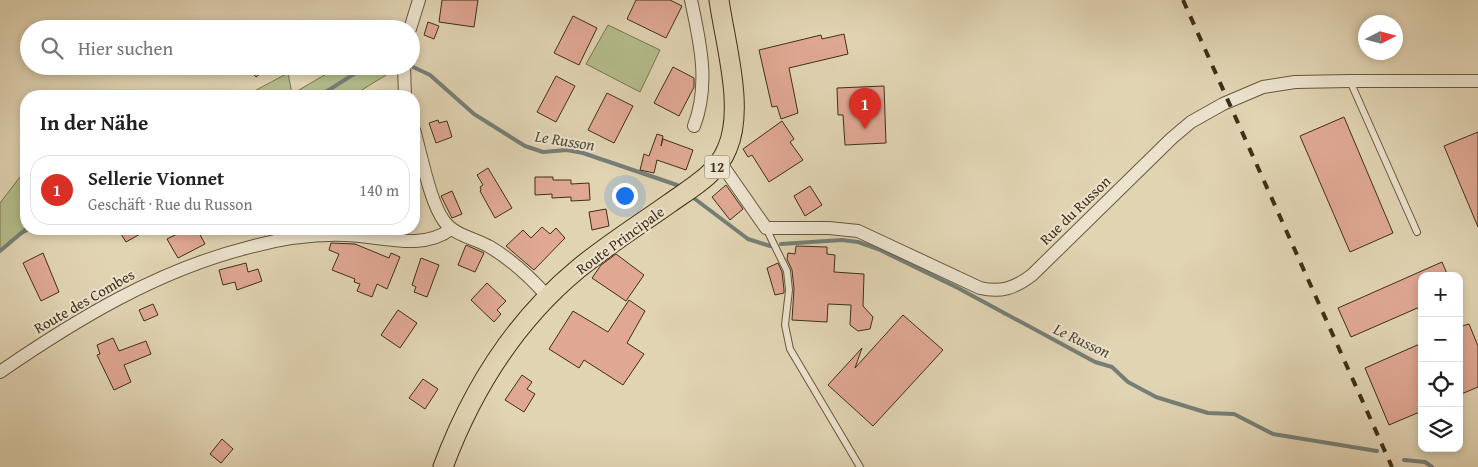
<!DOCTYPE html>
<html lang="de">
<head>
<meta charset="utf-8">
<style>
  :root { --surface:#fff; --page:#f6f6f6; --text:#202124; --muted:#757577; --line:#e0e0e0; --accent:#d93025 }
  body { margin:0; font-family:"Gentium Book Plus",serif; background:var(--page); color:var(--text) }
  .controls { position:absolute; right:15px; bottom:15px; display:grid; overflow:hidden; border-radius:10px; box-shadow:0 2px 8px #0003 }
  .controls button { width:45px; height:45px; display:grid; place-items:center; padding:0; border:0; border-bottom:1px solid var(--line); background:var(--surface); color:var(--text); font:25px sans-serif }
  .compass { position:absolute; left:1358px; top:15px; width:45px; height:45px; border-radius:50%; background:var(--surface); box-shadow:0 2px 8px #0003; rotate:84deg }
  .you { position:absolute; left:624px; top:195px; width:18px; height:18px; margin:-12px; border:4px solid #fff; border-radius:50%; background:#1a73e8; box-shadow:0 0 0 8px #1a73e833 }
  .badge { display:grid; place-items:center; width:32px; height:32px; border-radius:50%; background:var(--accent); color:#fff; font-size:16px; font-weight:700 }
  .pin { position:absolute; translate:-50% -41px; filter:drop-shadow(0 1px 2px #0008) }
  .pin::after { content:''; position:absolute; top:26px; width:18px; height:15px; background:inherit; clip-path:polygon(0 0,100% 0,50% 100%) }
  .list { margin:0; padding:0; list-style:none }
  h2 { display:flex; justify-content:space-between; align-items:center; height:65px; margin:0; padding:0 20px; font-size:21px }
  h2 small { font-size:16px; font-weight:400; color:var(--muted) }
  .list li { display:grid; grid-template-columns:32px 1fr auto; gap:15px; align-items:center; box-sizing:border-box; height:70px; margin:0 10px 10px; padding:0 10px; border:1px solid var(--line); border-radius:20px }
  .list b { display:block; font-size:19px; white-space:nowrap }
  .list p { margin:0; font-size:16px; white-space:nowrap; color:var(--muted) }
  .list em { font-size:16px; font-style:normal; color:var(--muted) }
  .icon { flex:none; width:28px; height:28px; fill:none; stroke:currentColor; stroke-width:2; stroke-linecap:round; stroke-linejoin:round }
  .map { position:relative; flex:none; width:1478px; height:467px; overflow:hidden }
  .search { position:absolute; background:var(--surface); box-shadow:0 2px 8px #0003; left:20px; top:20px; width:400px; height:55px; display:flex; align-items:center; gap:12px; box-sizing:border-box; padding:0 18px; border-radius:28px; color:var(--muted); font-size:19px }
  .panel { position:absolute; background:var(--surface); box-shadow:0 2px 8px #0003; left:20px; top:90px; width:400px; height:145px; border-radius:20px }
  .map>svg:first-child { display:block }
  .green { fill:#b4bc8b; stroke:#7a7651 }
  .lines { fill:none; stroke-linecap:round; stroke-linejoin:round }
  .stream { stroke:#757f77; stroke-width:4 }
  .building { fill:#e0a893; stroke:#402f17 }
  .lane-casing { stroke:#68583e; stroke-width:8 }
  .street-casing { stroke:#68583e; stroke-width:14 }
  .primary-casing { stroke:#402f17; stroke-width:21 }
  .lane { stroke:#ece3ce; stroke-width:6 }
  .street { stroke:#ece3ce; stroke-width:12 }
  .primary { stroke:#e1d4b3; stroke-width:19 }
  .rail { stroke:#402f17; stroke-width:4; stroke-dasharray:9 9; stroke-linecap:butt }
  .labels { text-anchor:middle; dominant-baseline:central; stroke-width:4; stroke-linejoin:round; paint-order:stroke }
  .shield { fill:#ece3ce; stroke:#74654e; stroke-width:1 }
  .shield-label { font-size:14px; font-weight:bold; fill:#402f17 }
  .street-label { font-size:15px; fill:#402f17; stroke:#ece3ce }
  .water-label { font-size:16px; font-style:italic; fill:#524a37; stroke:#ece3ce }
</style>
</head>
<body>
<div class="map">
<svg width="1478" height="467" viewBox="0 0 1478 467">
  <rect width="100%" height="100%" fill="#e1d4b3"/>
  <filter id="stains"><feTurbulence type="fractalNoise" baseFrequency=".004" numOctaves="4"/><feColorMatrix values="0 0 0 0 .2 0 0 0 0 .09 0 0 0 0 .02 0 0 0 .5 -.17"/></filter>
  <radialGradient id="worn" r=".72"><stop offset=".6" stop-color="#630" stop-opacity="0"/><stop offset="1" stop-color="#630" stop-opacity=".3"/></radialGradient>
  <path class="green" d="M608,25L660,50L640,92L586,64Z
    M340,66H394L396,69L352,96H245L288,73L292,94Z
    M26,169V229H32L9,241L0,251V203Z"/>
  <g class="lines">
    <path class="stream" d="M411,66L430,75L474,114L525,146L543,152L567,150L583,153L677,185
      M318,96C336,87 351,74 369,66
      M695,199L748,239L770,246
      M781,244L842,240L858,242L878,249L958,288L1095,362L1112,367L1128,382L1156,397L1185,406L1208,413L1234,414L1273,434L1377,451
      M0,251L26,229
      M1404,460L1425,462L1432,467"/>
  </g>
  <path class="building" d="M442,0H478L474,27L439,22Z
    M636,0H670L682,6L666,38L627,19Z
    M573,16L597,28L579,65L554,53Z
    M428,22L439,26L434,39L424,35Z
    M844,34L848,54L789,68L798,113L781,119L777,106L772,107L759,50L821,35L822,39Z
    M247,66H269L256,77Z
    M673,67L694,78V87L679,116L654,103Z
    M556,76L575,86L556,122L537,112Z
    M884,86L886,143L845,145L843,115H838L837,88Z
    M607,93L633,106L614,143L588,130Z
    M1344,117L1393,233L1350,252L1300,136Z
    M438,120L439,123L447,121L452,137L436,143L429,123Z
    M782,121L794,139L790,142L803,160L769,182L752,155L748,157L743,149Z
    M1478,132V227L1444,146Z
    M657,134L663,136L661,146L663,139L693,150L686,170L657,160L654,173L640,170L644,154L649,156Z
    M488,168L512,208L495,218L480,191L481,190L480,187L483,185L477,175Z
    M535,177H553V180H571V184L589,183L590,200L571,201V197L552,198V194L535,195Z
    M726,185L743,209L730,220L712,197Z
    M810,186L822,205L805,216L794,196Z
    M452,191L462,214L452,218L441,196Z
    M606,209L609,226L592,230L589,212Z
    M542,227L550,234L556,228L565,238L534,270L506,246L523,230L531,238Z
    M118,229H149L126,242Z
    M187,229H197L205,244L178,258L167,239Z
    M331,243L355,244L389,258L391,253L400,257L387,289L377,284L372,297L357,291L360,284L354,282L355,279L332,270L339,254L329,250Z
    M466,245L484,253L475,272L458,265Z
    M796,246L827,247V254L835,255L834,272L864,274L863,306L873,317L870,329L858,331L850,325L851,305L828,304L827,322L792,320L794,289L792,270L787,259L788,253L795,254Z
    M43,253L59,292L41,301L23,263Z
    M616,254L644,275L626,301L592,278L601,265Z
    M421,258L439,265L427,297L414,292L416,287L412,285Z
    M1442,262L1448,276H1422V306L1351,337L1338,308Z
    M246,263L248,272L258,269L262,281L237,290L235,282L223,285L219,270Z
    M778,263L782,272L784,290V293L775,295L767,268Z
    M487,283L506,301L497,310L501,314L494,322L471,300Z
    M629,300L645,311L627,343L644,354L623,385L584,360L579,368L549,349L573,311L608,332Z
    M153,304L158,315L144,321L139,310Z
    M398,310L417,323L400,348L381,335Z
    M903,315L943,350L873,426L828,385L862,348L855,368Z
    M1469,324L1478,346V387L1459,395V327Z
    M113,338L119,351L146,341L151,354L124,365L131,382L114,390L97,355L100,354L97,345Z
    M1422,343V411L1389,425L1365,368Z
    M522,375L532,382L527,389L535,394L524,412L505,400Z
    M423,379L438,389L425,409L409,398Z
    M222,439L233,449L221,463L210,454Z"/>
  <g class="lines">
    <g class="lane-casing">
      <path id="lane" d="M1350,81L1417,232
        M766,228L787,271L789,290L785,325L790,349L860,467"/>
    </g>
    <g class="street-casing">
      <path id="street" d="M691,0C700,42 710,84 694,126
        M410,29L419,0
        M404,66L405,96
        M414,130C421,154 430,202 444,221C455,236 475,238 490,247C512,260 531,278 548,297
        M720,162L766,228H829L858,231L980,288C1001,293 1015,288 1032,275L1172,138L1191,122L1223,104L1263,87L1295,82L1350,81H1478
        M0,372C77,319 158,270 250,247C280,239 313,234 344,235C379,235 421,252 451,229"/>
    </g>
    <g class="primary-casing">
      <path id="primary" d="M443,467C471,392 515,321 578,269C607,245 639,225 670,203C691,188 717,174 727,149C745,109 725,43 719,0"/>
    </g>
    <use href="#lane" class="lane"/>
    <use href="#street" class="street"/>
    <use href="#primary" class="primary"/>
    <path class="rail" d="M1183,0L1392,467"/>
  </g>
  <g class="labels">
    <rect class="shield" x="704.5" y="155.5" width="25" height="23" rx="4"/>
    <g class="shield-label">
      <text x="717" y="167">12</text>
    </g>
    <g class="street-label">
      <text transform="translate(1075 210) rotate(-44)">Rue du Russon</text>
      <text transform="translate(620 240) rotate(-36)">Route Principale</text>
      <text transform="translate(84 301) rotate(-30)">Route des Combes</text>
    </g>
    <g class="water-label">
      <text transform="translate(565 140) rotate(9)">Le Russon</text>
      <text transform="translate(1082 340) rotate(25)">Le Russon</text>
    </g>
  </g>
  <rect width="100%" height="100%" filter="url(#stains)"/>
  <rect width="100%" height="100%" fill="url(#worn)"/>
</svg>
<div class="controls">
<button>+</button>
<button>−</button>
<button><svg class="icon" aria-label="locate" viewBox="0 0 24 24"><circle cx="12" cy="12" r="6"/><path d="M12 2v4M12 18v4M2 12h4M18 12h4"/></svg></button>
<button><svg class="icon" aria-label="layers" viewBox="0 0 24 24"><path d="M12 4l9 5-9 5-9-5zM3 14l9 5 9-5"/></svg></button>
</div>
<svg class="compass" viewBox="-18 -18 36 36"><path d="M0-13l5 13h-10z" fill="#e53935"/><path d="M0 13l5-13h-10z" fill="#757577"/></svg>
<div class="you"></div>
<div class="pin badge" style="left:865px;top:129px">1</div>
<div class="search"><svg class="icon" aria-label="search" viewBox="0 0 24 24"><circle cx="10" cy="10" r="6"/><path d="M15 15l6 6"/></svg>Hier suchen</div>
<section class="panel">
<h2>In der Nähe<small></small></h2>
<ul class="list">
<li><span class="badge">1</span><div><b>Sellerie Vionnet</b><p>Geschäft · Rue du Russon</p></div><em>140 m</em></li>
</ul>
</section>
</div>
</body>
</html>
